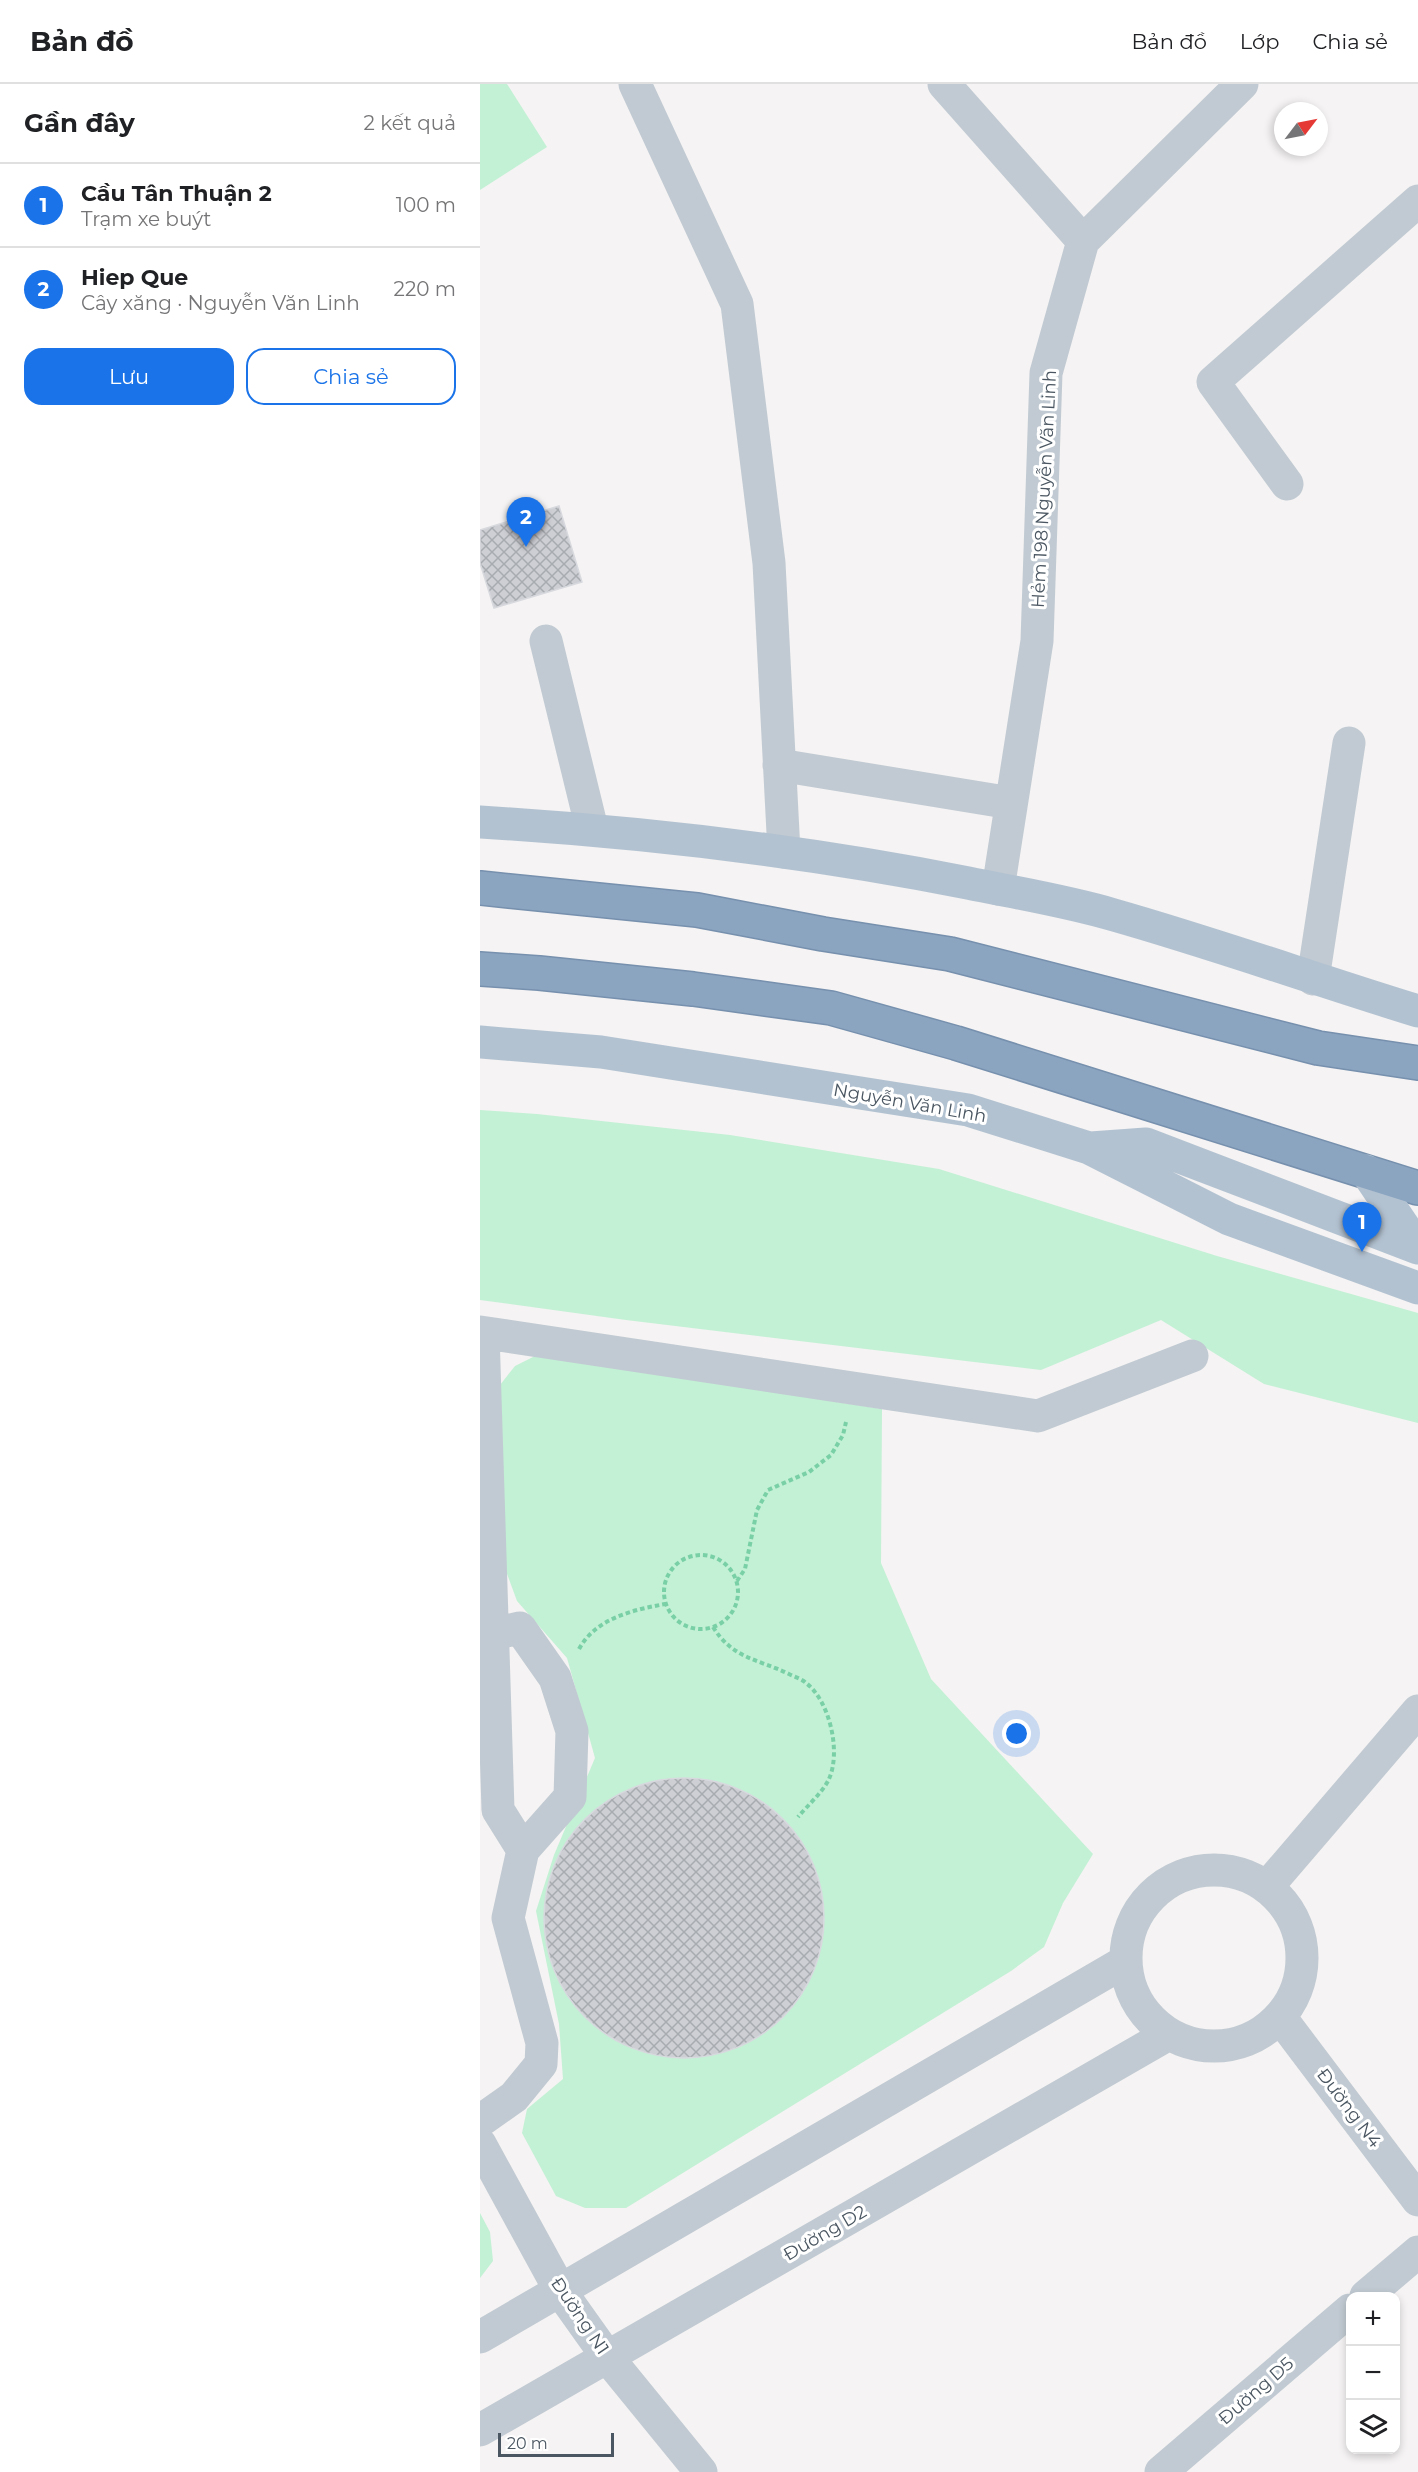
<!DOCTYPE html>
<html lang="vi">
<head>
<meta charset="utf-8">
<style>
  :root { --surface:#fff; --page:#f6f6f6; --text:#202124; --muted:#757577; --line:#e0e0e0; --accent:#1a73e8 }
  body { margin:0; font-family:Montserrat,sans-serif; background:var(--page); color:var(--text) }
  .controls { position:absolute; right:18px; bottom:18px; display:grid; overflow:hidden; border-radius:12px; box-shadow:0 3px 9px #0003 }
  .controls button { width:54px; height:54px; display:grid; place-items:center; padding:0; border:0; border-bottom:2px solid var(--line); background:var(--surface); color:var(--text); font:30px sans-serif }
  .compass { position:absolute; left:794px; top:18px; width:54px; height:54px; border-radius:50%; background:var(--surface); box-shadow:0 3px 9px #0003; rotate:58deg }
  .scale { position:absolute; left:18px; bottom:15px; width:116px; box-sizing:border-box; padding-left:6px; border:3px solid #4a5661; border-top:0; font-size:16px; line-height:21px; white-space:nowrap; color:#4a5661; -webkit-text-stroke:4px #fff; paint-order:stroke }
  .you { position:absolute; left:537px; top:1650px; width:21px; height:21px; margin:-15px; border:4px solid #fff; border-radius:50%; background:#1a73e8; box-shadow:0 0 0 9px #1a73e833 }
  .badge { display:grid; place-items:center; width:39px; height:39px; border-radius:50%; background:var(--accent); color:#fff; font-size:20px; font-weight:700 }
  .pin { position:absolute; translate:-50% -50px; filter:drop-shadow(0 2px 3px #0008) }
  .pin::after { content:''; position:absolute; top:32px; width:21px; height:18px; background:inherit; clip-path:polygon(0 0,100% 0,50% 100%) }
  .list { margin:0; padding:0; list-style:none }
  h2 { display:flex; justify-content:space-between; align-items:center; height:78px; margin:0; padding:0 24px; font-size:26px }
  h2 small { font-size:20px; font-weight:400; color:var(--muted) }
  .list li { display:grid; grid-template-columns:39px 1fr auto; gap:18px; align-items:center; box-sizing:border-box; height:84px; padding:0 24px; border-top:2px solid var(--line) }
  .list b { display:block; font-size:22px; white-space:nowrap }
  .list p { margin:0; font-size:20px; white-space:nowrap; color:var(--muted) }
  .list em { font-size:20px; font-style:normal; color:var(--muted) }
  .actions { display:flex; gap:12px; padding:18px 24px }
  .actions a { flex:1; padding:14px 0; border:2px solid var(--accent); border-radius:18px; text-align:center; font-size:21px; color:var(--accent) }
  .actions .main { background:var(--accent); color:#fff }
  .icon { flex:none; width:33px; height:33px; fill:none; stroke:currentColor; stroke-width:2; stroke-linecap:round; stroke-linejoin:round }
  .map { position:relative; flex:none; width:938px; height:2388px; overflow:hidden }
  header { display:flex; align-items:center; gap:36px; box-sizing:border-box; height:84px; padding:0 30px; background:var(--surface); border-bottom:2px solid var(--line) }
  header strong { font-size:28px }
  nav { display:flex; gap:33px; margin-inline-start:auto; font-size:21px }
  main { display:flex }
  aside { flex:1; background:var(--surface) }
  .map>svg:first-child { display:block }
  .green { fill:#c3f1d5 }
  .building { fill:url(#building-cross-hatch); stroke:#d7d9de; stroke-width:1.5 }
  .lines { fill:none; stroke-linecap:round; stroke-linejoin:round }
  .highway-casing { stroke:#7690ad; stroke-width:36 }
  .path { stroke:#7ad0a6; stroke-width:4; stroke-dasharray:4.5 3; stroke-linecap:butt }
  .minor { stroke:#c1cad2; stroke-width:33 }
  .major { stroke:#b3c2d1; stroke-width:33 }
  .highway { stroke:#8ba5c1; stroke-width:33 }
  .labels { text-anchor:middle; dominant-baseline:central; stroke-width:6; stroke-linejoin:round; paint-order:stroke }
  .street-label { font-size:18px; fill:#4a5661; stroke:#fff }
</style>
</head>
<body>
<header>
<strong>Bản đồ</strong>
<nav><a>Bản đồ</a><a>Lớp</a><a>Chia sẻ</a></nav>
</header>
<main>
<aside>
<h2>Gần đây<small>2 kết quả</small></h2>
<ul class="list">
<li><span class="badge">1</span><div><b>Cầu Tân Thuận 2</b><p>Trạm xe buýt</p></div><em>100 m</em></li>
<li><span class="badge">2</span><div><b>Hiep Que</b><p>Cây xăng · Nguyễn Văn Linh</p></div><em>220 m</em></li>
</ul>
<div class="actions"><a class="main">Lưu</a><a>Chia sẻ</a></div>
</aside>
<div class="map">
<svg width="938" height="2388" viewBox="0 0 938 2388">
  <defs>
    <pattern id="building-cross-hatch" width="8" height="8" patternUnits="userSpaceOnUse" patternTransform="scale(1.5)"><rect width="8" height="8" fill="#cdcfd5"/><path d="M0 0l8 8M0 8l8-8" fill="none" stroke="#a8abb0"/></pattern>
  </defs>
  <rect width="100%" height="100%" fill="#f5f3f3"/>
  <path class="green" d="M0,0H27L67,63L0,106Z
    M0,1026L57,1030L250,1051L459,1085L737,1172L938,1229V1339L784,1300L681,1236L561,1286L146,1236L0,1216Z
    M57,1271L402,1325L401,1479L451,1595L613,1770L583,1819L564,1863L531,1887L146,2124H105L76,2112L42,2049L47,2025L83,1995L79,1940L56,1827L74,1771L115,1674L87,1574L37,1517L26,1487L20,1301L35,1282Z
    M0,2129L10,2148L13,2177L0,2194Z"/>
  <path class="building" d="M79,422L102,498L14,524L0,479V446Z
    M64 1834a140 140 0 1 1 280 0a140 140 0 1 1-280 0Z"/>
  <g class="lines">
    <g class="highway-casing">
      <path id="highway" d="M0,804L217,826L343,850L470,870L838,964L938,979
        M0,885L59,889L213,905L351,924L476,959L938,1104"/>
    </g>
    <path class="path" d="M184 1508a37 37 0 1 1 74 0a37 37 0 1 1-74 0Z
      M257,1497L265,1485L277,1426L288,1406L329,1388L351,1371L363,1351L366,1338
      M233,1543C253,1575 278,1575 309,1590C315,1593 322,1595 326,1599C350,1617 362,1670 348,1697C341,1710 327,1722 318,1733
      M99,1565C116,1534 153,1526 185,1520"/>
    <path class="minor" d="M155,0L257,220L289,479L304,768
      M464,0L603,157
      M807,400L733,298L938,117
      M66,557L112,745
      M299,681L531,719
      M518,805L557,557L566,289L603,157L762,0
      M833,895L869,659
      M0,1248L558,1332L712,1272
      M12,1550L40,1544L75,1594L92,1647L90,1713L43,1766
      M646 1874a88 88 0 1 1 176 0a88 88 0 1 1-176 0Z
      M787,1803L938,1627
      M800,1933L938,2116
      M0,2037L34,2013L61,1980L62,1959L28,1834L43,1766L18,1726L3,1249
      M0,2060L81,2208L128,2274L221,2388
      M886,2212L938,2168
      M0,2253L646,1877
      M0,2346L689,1950
      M681,2388L870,2226"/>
    <path class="major" d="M0,738C164,748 327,767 488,799C537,809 587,817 634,831C736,860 837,896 938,927
      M0,958L121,968L488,1026L609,1064L749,1135L938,1204
      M611,1064L666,1060L938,1164
      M886,1087L938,1164"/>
    <use href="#highway" class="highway"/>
  </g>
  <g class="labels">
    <g class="street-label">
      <text transform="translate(564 405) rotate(-87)">Hẻm 198 Nguyễn Văn Linh</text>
      <text transform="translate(430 1019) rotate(10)">Nguyễn Văn Linh</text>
      <text transform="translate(869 2024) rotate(53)">Đường N4</text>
      <text transform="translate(345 2149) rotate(-30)">Đường D2</text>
      <text transform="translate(100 2232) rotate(56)">Đường N1</text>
      <text transform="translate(776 2307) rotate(-41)">Đường D5</text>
    </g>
  </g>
</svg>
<div class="controls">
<button>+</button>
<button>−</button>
<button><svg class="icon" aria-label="layers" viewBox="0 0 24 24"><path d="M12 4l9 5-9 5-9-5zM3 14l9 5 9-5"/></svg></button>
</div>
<svg class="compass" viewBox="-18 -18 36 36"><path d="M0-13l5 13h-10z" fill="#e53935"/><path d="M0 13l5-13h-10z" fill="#757577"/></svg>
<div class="scale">20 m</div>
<div class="you"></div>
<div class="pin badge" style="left:882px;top:1168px">1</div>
<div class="pin badge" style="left:46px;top:463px">2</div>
</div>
</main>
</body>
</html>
